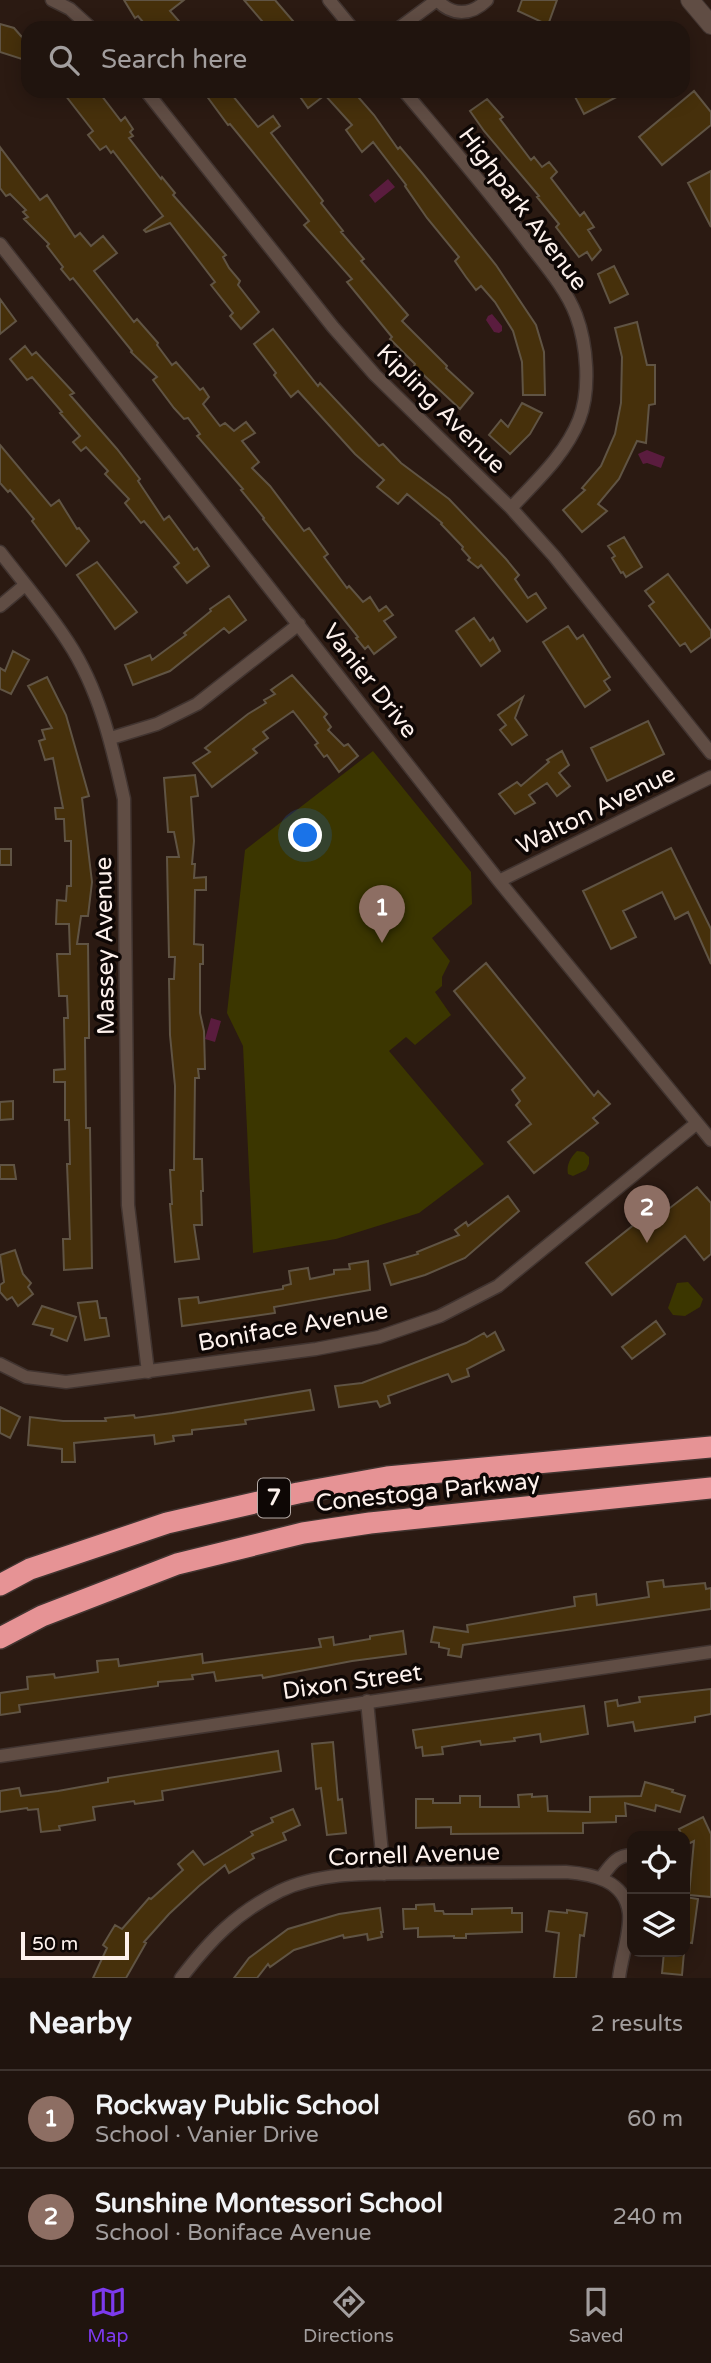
<!DOCTYPE html>
<html lang="en">
<head>
<meta charset="utf-8">
<style>
  :root { --surface:#20140e; --page:#2d211c; --text:#f1f3f6; --muted:#a29e9e; --line:#3d332e; --accent:#7c3aed }
  body { margin:0; font-family:"Varela Round",sans-serif; background:var(--page); color:var(--text) }
  .controls { position:absolute; right:21px; bottom:21px; display:grid; overflow:hidden; border-radius:14px; box-shadow:0 4px 18px #0003 }
  .controls button { width:63px; height:63px; display:grid; place-items:center; padding:0; border:0; border-bottom:2px solid var(--line); background:var(--surface); color:var(--text); font:35px sans-serif }
  .scale { position:absolute; left:21px; bottom:18px; width:108px; box-sizing:border-box; padding-left:7px; border:4px solid #fdf1ec; border-top:0; font-size:19px; line-height:24px; white-space:nowrap; color:#fdf1ec; -webkit-text-stroke:5px #0e0705; paint-order:stroke }
  .you { position:absolute; left:306px; top:836px; width:24px; height:24px; margin:-18px; border:5px solid #fff; border-radius:50%; background:#1a73e8; box-shadow:0 0 0 10px #1a73e833 }
  .badge { display:grid; place-items:center; width:46px; height:46px; border-radius:50%; background:var(--accent); color:#fff; font-size:23px; font-weight:700 }
  .pin { position:absolute; translate:-50% -58px; filter:drop-shadow(0 2px 4px #0008) }
  .pin::after { content:''; position:absolute; top:37px; width:24px; height:21px; background:inherit; clip-path:polygon(0 0,100% 0,50% 100%) }
  .list { margin:0; padding:0; list-style:none }
  h2 { display:flex; justify-content:space-between; align-items:center; height:91px; margin:0; padding:0 28px; font-size:30px }
  h2 small { font-size:23px; font-weight:400; color:var(--muted) }
  .list li { display:grid; grid-template-columns:46px 1fr auto; gap:21px; align-items:center; box-sizing:border-box; height:98px; padding:0 28px; border-top:2px solid var(--line) }
  .list b { display:block; font-size:26px; white-space:nowrap }
  .list p { margin:0; font-size:23px; white-space:nowrap; color:var(--muted) }
  .list em { font-size:23px; font-style:normal; color:var(--muted) }
  .icon { flex:none; width:38px; height:38px; fill:none; stroke:currentColor; stroke-width:2; stroke-linecap:round; stroke-linejoin:round }
  .map { position:relative; flex:none; width:711px; height:1978px; overflow:hidden }
  .search { position:absolute; background:var(--surface); box-shadow:0 4px 18px #0003; left:21px; right:21px; top:21px; height:77px; display:flex; align-items:center; gap:18px; box-sizing:border-box; padding:0 24px; border-radius:21px; color:var(--muted); font-size:26px }
  .sheet { height:287px; background:var(--surface) }
  nav { display:flex; justify-content:space-around; align-items:center; box-sizing:border-box; height:98px; border-top:2px solid var(--line); background:var(--surface); font-size:19px; color:var(--muted) }
  nav a { display:grid; justify-items:center; gap:4px }
  nav .on { color:var(--accent) }
  .map>svg:first-child { display:block }
  .green { fill:#3b3600 }
  .water { fill:#5a1c3e }
  .building { fill:#46300b; stroke:#605444; stroke-width:2 }
  .lines { fill:none; stroke-linecap:round; stroke-linejoin:round }
  .street-casing { stroke:#413430; stroke-width:15 }
  .secondary-casing { stroke:#413430; stroke-width:20 }
  .highway-casing { stroke:#413430; stroke-width:24 }
  .street { stroke:#604d44; stroke-width:12 }
  .secondary { stroke:#604d44; stroke-width:18 }
  .highway { stroke:#e69395; stroke-width:21 }
  .labels { text-anchor:middle; dominant-baseline:central; stroke-width:7; stroke-linejoin:round; paint-order:stroke }
  .shield { fill:#0e0705; stroke:#b5aba7; stroke-width:2 }
  .shield-label { font-size:23px; font-weight:bold; fill:#fdf1ec }
  .street-label { font-size:24px; fill:#fdf1ec; stroke:#0e0705 }
</style>
</head>
<body>
<div class="map">
<svg width="711" height="1978" viewBox="0 0 711 1978">
  <rect width="100%" height="100%" fill="#2b1a12"/>
  <path class="green" d="M373,751L471,872L472,904L432,938L450,961L442,977V986L435,992L451,1015L415,1045L406,1037L389,1051L484,1164L419,1213L336,1239L253,1253L243,1046L227,1013L245,850Z
    M577,1151L584,1152L589,1157V1164L586,1170L573,1176L568,1174C566,1165 571,1157 577,1151Z
    M688,1282L703,1299L700,1307L685,1316L673,1315L668,1308L677,1283Z"/>
  <path class="water" d="M388,179L395,187L375,203L369,195Z
    M492,314L502,326V331L499,333L494,332L486,320L488,316Z
    M647,450L665,457L661,468L647,463L643,464L638,454Z
    M211,1018L221,1021L215,1042L205,1039Z"/>
  <path class="building" d="M124,0H184L170,11L185,28H148L138,16L135,18Z
    M244,0H275L299,28H268Z
    M522,0H557L548,25L518,11Z
    M0,24L14,28L28,44V61L0,52Z
    M62,91H98L121,121L125,117L133,129L130,132L133,136L129,138L161,179L162,177L175,193L173,195L226,255L223,257L229,268L240,281L238,285L259,312L241,329L230,316L233,313L211,285L215,282L170,223L146,232L144,230L163,216L113,151L111,153L106,146L100,150L88,135L93,131Z
    M203,91H229L258,127L273,116L280,126L271,133L323,201L321,203L343,231L341,232L364,259L361,261L408,315L402,321L447,366L446,368L473,393L460,409L414,366L415,364L390,339L392,337L347,282L352,279L304,225L309,221L230,124L228,125Z
    M296,91H353L374,115L398,149L400,147L422,173L496,265L536,325L544,352L545,395H523L522,362L513,331L495,302L481,286L476,290L466,277L455,261L459,257L427,218L405,186L406,185L373,142L362,152L346,130L352,125L325,95L308,108Z
    M572,91H628L584,114Z
    M694,91L711,112V125L662,165L639,137Z
    M487,99L503,117L500,119L531,160L534,157L542,167L549,162L557,172L551,178L580,216L584,212L594,227L588,230L601,250L592,260L587,252L579,257L556,227L559,224L537,197L539,196L484,131L470,111Z
    M0,147L40,200L47,195L75,237L80,233L91,246L103,236L117,253L94,271L134,322L137,319L158,343L157,345L172,365L176,362L200,390L203,388L209,397L203,404L220,426L225,423L234,431L246,422L255,433L242,441L259,462L252,468L270,486L304,531L309,528L328,554L324,557L347,588L349,586L363,602L370,597L379,611L386,606L393,615L384,621L396,637L374,654L368,646L365,649L356,638L358,637L263,519L264,518L241,490L243,489L197,436L200,434L188,418L184,419L174,408L153,380L157,377L131,352L132,351L73,278L70,280L61,269L63,267L47,246L49,244L24,219L28,217L23,212L26,210L10,194L6,196L0,188Z
    M711,171V227L688,183Z
    M614,266L628,294L610,303L598,274Z
    M0,299L16,321L0,334Z
    M637,322L647,365H655V404L649,405L646,443L637,441L619,479L598,504L607,511L582,532L563,510L585,490L582,488L601,466L615,434L621,403L622,357L615,328Z
    M273,329L318,386L320,383L379,446L383,444L401,463L449,499L506,559L519,575L515,579L528,598L536,593L546,608L527,622L481,565L478,568L468,560L470,558L462,549L463,547L441,524L442,523L407,494L398,504L377,487L384,480L355,454L298,391L291,397L274,375L276,373L254,344Z
    M25,346L32,355L36,352L74,393L70,395L117,449L140,479L138,481L164,520L169,516L194,550L197,548L209,566L187,583L174,567L179,563L144,521L141,523L125,503L129,499L105,474L108,471L86,447L81,451L73,442L80,436L60,413L62,412L32,377L27,380L10,359Z
    M522,403L542,413L530,434L510,454L489,435L501,420L508,427Z
    M0,445L51,506L59,500L77,529L79,528L89,541L66,566L32,521L34,519L10,490L8,492L0,483Z
    M624,537L642,567L626,577L623,572L621,573L612,558L615,556L608,546Z
    M97,562L137,612L115,629L77,575Z
    M668,574L711,631V637L691,652L685,643L680,646L649,606L654,602L645,591Z
    M229,596L246,620L229,633L224,628L170,671L133,685L125,665L150,655L152,660L186,635L184,633L211,611L210,609Z
    M474,618L490,641L493,638L500,651L481,666L456,631Z
    M568,626L577,639L583,635L610,677L604,681L610,690L585,707L543,642Z
    M13,651L29,660L11,694L0,689V668L5,671Z
    M292,675L327,714L324,717L331,727L328,730L344,746L348,744L358,756L339,772L327,755L324,757L315,745L318,743L293,711L263,732L268,738L253,749L257,753L212,787L193,763L210,752L205,748L248,714L266,703L264,700L275,694L271,690Z
    M47,677L66,715L89,796L82,798L92,882L88,916H81L77,944H88L89,1025V1038H85L86,1128H90L92,1268L64,1270L63,1239H70L67,1164H70L69,1120H65V1082H54V1070L65,1069L64,1018H68L67,996H59L57,954H70L69,924H56L57,900L66,901L67,886H71V841H65L64,819H56L55,808H63L53,758L45,760L39,741L45,739L42,730L52,728L28,686Z
    M523,697L515,718L527,735L512,745L500,730L506,725L498,715Z
    M648,721L664,754L607,781L591,748Z
    M562,751L569,765L559,773L570,786L557,796L547,783L529,795L535,803L515,814L499,794L517,782L521,786L549,762L547,760Z
    M195,775L198,796L191,797L194,841L192,864H195L194,878L206,877V890H195L194,944L203,945V964H200V1013L204,1031L205,1069H198L199,1078H195L194,1159H202L203,1191H201L202,1225H194L199,1259L175,1262L170,1204H172L170,1170H174L175,1086L170,1035L169,979H174L175,957H169L167,857H179L174,832H168L164,778Z
    M671,848L711,929V964L688,912L675,919L662,892L623,911L636,937L611,949L583,891Z
    M0,849H11V865H0Z
    M486,963L594,1096L598,1091L610,1104L593,1118L598,1123L534,1173L508,1142L531,1124L516,1105L520,1101L512,1090L525,1078L454,991Z
    M13,1101V1119L0,1120V1102Z
    M0,1165H14L16,1179H0Z
    M697,1187L711,1203V1254L704,1260L685,1236L612,1295L586,1263L660,1204L666,1211Z
    M508,1196L519,1211L465,1258L425,1275L391,1285L384,1264L418,1254L417,1252L459,1235L455,1230L466,1222L468,1226Z
    M15,1250L23,1274L31,1283L28,1287L33,1294L18,1306L12,1297L7,1300L0,1292V1285L4,1282L0,1255Z
    M368,1261L370,1290L274,1307L275,1313L182,1326L179,1299L198,1297L199,1303L283,1289V1286L291,1284L289,1271L308,1268L310,1279L334,1274V1270L350,1269L349,1264Z
    M97,1301L100,1318H106L109,1336L85,1340L78,1303Z
    M42,1306L76,1317L67,1341L51,1335L53,1329L33,1324Z
    M656,1321L665,1334L632,1359L622,1347Z
    M495,1332L504,1350L467,1369L469,1376L452,1382L448,1374L388,1396L390,1403L380,1407L377,1401L339,1407L335,1386L362,1383L466,1343L484,1333L487,1337Z
    M310,1390L314,1410L245,1420L246,1424L192,1430V1434L173,1436L174,1441L155,1444L154,1435L74,1443L75,1462H62V1449L28,1445L30,1417L63,1421H106L105,1418L134,1415L135,1418L172,1413Z
    M0,1407L20,1417L10,1438L0,1433Z
    M663,1580L664,1587L705,1583L706,1589L711,1588V1609L463,1645L461,1657L448,1655L449,1649L439,1647V1643L431,1642L434,1627L468,1632L467,1625L575,1606L574,1597L596,1594L597,1605L649,1597L647,1582Z
    M403,1631L406,1654L352,1661L263,1678L262,1675L216,1681L214,1672L192,1675L193,1679L158,1682V1686L19,1705L20,1712L0,1715V1693L28,1689L27,1677L54,1674L55,1678L98,1672L97,1661L118,1659L119,1666L202,1654L203,1663L321,1647L319,1639L333,1637L334,1645L370,1639V1636Z
    M711,1689V1714L695,1717V1722L635,1731L633,1722L608,1726L605,1702L617,1700L618,1706L640,1702L639,1697Z
    M584,1706L588,1734L541,1742L540,1734L514,1738L515,1741L481,1745L480,1741L442,1747L443,1754L423,1756L422,1747L416,1748L413,1730Z
    M333,1742L338,1800L342,1799L346,1833L327,1835L321,1788L316,1789L312,1744Z
    M278,1751L281,1771L162,1791L163,1800L135,1804L134,1801L93,1807L95,1820L59,1826L60,1830L41,1832L38,1809L28,1810L27,1808L0,1812V1791L19,1788L21,1796L58,1791L108,1782V1778Z
    M645,1782L673,1790L672,1792L685,1796L680,1812L656,1805L655,1811L625,1803L626,1816H616V1822L583,1823V1833L451,1834V1827L416,1828V1799H433V1803H460V1796H480V1807H519L518,1795L532,1794V1797L547,1796L548,1811L590,1812V1797L641,1796Z
    M293,1809L300,1825L283,1833L286,1840L252,1854L254,1858L229,1873L225,1865L199,1886L169,1914L144,1942L146,1943L126,1978H93L107,1948L103,1945L115,1925L122,1929L149,1898L151,1899L183,1870L178,1864L193,1851L204,1865L253,1835L251,1832L273,1822L271,1818Z
    M703,1817L711,1834V1897L689,1895L694,1841L686,1845L685,1836H682L679,1829Z
    M685,1897L698,1899L692,1943L685,1942Z
    M434,1904L435,1911H443L444,1914H472V1909L512,1908V1913H522V1932L466,1934V1938H454V1936L418,1937V1928L404,1929L403,1909H416V1905Z
    M380,1908L383,1932H381L382,1937L368,1940L367,1934L344,1938L343,1935L294,1950L270,1967L268,1964L257,1978H234L249,1958L288,1929L339,1914Z
    M567,1910L587,1913L584,1936L580,1935L576,1978H554L559,1933L546,1931L549,1911L567,1913Z
    M664,1952H684L682,1975L662,1973Z"/>
  <g class="lines">
    <g class="street-casing">
      <path id="street" d="M52,0L70,9L91,28
        M329,0L352,28
        M437,0C452,16 471,16 487,0
        M399,28L437,0
        M146,91L333,327L375,375L511,508L554,556L711,753
        M404,91C446,141 489,191 529,244C546,266 566,289 576,315C587,344 591,390 579,420C565,455 536,481 511,508
        M0,244L499,881L711,1140
        M0,552C23,582 48,611 68,642C99,689 112,745 124,799L128,1205L148,1372
        M0,606L25,585
        M111,738L157,724L197,704L299,624
        M499,881L711,777
        M0,1364L26,1377L66,1382L316,1349L379,1337L440,1316L498,1286L697,1123
        M367,1701L384,1874
        M0,1756L711,1652
        M601,1878C610,1866 616,1855 632,1855
        M181,1978C211,1939 236,1913 280,1891C323,1870 380,1874 427,1873C473,1873 520,1872 566,1872C592,1874 625,1880 629,1913C631,1931 621,1959 619,1978"/>
    </g>
    <g class="secondary-casing">
      <path id="secondary" d="M690,0L711,25"/>
    </g>
    <g class="highway-casing">
      <path id="highway" d="M0,1585L30,1569L167,1523L298,1493L387,1477L711,1447
        M0,1638L42,1616L177,1564L303,1533L370,1523L711,1488"/>
    </g>
    <use href="#street" class="street"/>
    <use href="#secondary" class="secondary"/>
    <use href="#highway" class="highway"/>
  </g>
  <g class="labels">
    <rect class="shield" x="258" y="1478.5" width="32" height="39" rx="5"/>
    <g class="shield-label">
      <text x="274" y="1498">7</text>
    </g>
    <g class="street-label">
      <text transform="translate(523 209) rotate(53)">Highpark Avenue</text>
      <text transform="translate(441 409) rotate(45)">Kipling Avenue</text>
      <text transform="translate(370 681) rotate(52)">Vanier Drive</text>
      <text transform="translate(596 810) rotate(-26)">Walton Avenue</text>
      <text transform="translate(105 946) rotate(-91)">Massey Avenue</text>
      <text transform="translate(293 1327) rotate(-10)">Boniface Avenue</text>
      <text transform="translate(428 1492) rotate(-6)">Conestoga Parkway</text>
      <text transform="translate(352 1682) rotate(-8)">Dixon Street</text>
      <text transform="translate(414 1855) rotate(-2)">Cornell Avenue</text>
    </g>
  </g>
</svg>
<div class="controls">
<button><svg class="icon" aria-label="locate" viewBox="0 0 24 24"><circle cx="12" cy="12" r="6"/><path d="M12 2v4M12 18v4M2 12h4M18 12h4"/></svg></button>
<button><svg class="icon" aria-label="layers" viewBox="0 0 24 24"><path d="M12 4l9 5-9 5-9-5zM3 14l9 5 9-5"/></svg></button>
</div>
<div class="scale">50 m</div>
<div class="you"></div>
<div class="pin badge" style="left:382px;top:943px;background:#8d6e63">1</div>
<div class="pin badge" style="left:647px;top:1243px;background:#8d6e63">2</div>
<div class="search"><svg class="icon" aria-label="search" viewBox="0 0 24 24"><circle cx="10" cy="10" r="6"/><path d="M15 15l6 6"/></svg>Search here</div>
</div>
<section class="sheet">
<h2>Nearby<small>2 results</small></h2>
<ul class="list">
<li><span class="badge" style="background:#8d6e63">1</span><div><b>Rockway Public School</b><p>School · Vanier Drive</p></div><em>60 m</em></li>
<li><span class="badge" style="background:#8d6e63">2</span><div><b>Sunshine Montessori School</b><p>School · Boniface Avenue</p></div><em>240 m</em></li>
</ul>
</section>
<nav>
<a class="on"><svg class="icon" aria-label="map" viewBox="0 0 24 24"><path d="M3 6l6-2 6 2 6-2v14l-6 2-6-2-6 2zM9 4v14M15 6v14"/></svg>Map</a>
<a><svg class="icon" aria-label="directions" viewBox="0 0 24 24"><path d="M12 3l9 9-9 9-9-9zM9 14v-3h6M13 9l2 2-2 2"/></svg>Directions</a>
<a><svg class="icon" aria-label="saved" viewBox="0 0 24 24"><path d="M7 4h10v16l-5-4-5 4z"/></svg>Saved</a>
</nav>
</body>
</html>
